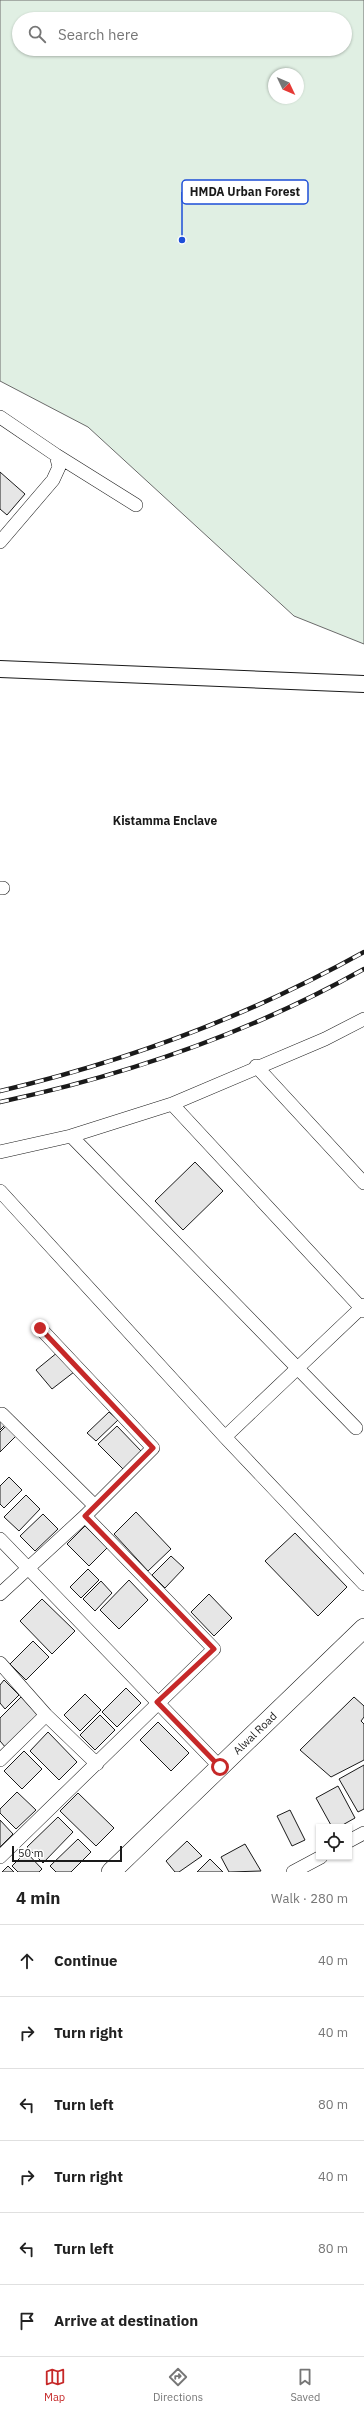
<!DOCTYPE html>
<html lang="en">
<head>
<meta charset="utf-8">
<style>
  :root { --surface:#fff; --page:#f6f6f6; --text:#222; --muted:#767676; --line:#e0e0e0; --accent:#c62828 }
  body { margin:0; font-family:"IBM Plex Sans",sans-serif; background:var(--page); color:var(--text) }
  .controls { position:absolute; right:12px; bottom:12px; display:grid; overflow:hidden; border-radius:0px; box-shadow:0 1px 3px #0004 }
  .controls button { width:36px; height:36px; display:grid; place-items:center; padding:0; border:0; border-bottom:1px solid var(--line); background:var(--surface); color:var(--text); font:20px sans-serif }
  .compass { position:absolute; left:268px; top:68px; width:36px; height:36px; border-radius:50%; background:var(--surface); box-shadow:0 1px 3px #0004; rotate:134deg }
  .scale { position:absolute; left:12px; bottom:10px; width:110px; box-sizing:border-box; padding-left:4px; border:2px solid #1a1a1a; border-top:0; font-size:11px; line-height:14px; white-space:nowrap; color:#1a1a1a; -webkit-text-stroke:3px #fff; paint-order:stroke }
  .stop { position:absolute; width:12px; height:12px; margin:-9px; border:3px solid #c62828; border-radius:50%; background:#fff }
  .stop.end { background:#c62828; border-color:#fff; box-shadow:0 1px 4px #0008 }
  .list { margin:0; padding:0; list-style:none }
  h2 { display:flex; justify-content:space-between; align-items:center; height:52px; margin:0; padding:0 16px; font-size:17px }
  h2 small { font-size:13px; font-weight:400; color:var(--muted) }
  .list li { display:grid; grid-template-columns:26px 1fr auto; gap:12px; align-items:center; box-sizing:border-box; height:72px; padding:0 16px; border-top:1px solid var(--line) }
  .list b { display:block; font-size:15px; white-space:nowrap }
  .list em { font-size:13px; font-style:normal; color:var(--muted) }
  .icon { flex:none; width:22px; height:22px; fill:none; stroke:currentColor; stroke-width:2; stroke-linecap:round; stroke-linejoin:round }
  .map { position:relative; flex:none; width:364px; height:1872px; overflow:hidden }
  .search { position:absolute; background:var(--surface); box-shadow:0 1px 3px #0004; left:12px; right:12px; top:12px; height:44px; display:flex; align-items:center; gap:10px; box-sizing:border-box; padding:0 14px; border-radius:22px; color:var(--muted); font-size:15px }
  .sheet { height:484px; background:var(--surface) }
  nav { display:flex; justify-content:space-around; align-items:center; box-sizing:border-box; height:56px; border-top:1px solid var(--line); background:var(--surface); font-size:11px; color:var(--muted) }
  nav a { display:grid; justify-items:center; gap:2px }
  nav .on { color:var(--accent) }
  .map>svg:first-child { display:block }
  .green { fill:#e0efe3; stroke:#6a6a6a; fill-rule:evenodd }
  .building { fill:#e6e6e6; stroke:#1a1a1a }
  .lines { fill:none; stroke-linecap:round; stroke-linejoin:round }
  .minor-casing { stroke:#1a1a1a; stroke-width:14 }
  .tertiary-casing { stroke:#1a1a1a; stroke-width:18 }
  .secondary-casing { stroke:#1a1a1a; stroke-width:20 }
  .minor { stroke:#fff; stroke-width:13 }
  .tertiary { stroke:#fff; stroke-width:16 }
  .secondary { stroke:#fff; stroke-width:19 }
  .rail-casing { stroke:#1a1a1a; stroke-width:4.5 }
  .rail { stroke:#fff; stroke-width:3; stroke-dasharray:9; stroke-linecap:butt }
  .route { stroke:#c62828; stroke-width:5 }
  .labels { text-anchor:middle; dominant-baseline:central; stroke-width:3; stroke-linejoin:round; paint-order:stroke }
  .street-label { font-size:11px; fill:#1a1a1a; stroke:#fff }
  .neighbourhood-label { font-size:12px; font-weight:bold; fill:#1a1a1a; stroke:#fff }
  .leader { fill:none; stroke:#1d4ed8; stroke-width:1.5 }
  .callout-dot { fill:#1d4ed8; stroke:#fff; stroke-width:1.5 }
  .callout { fill:#fff; stroke:#1d4ed8; stroke-width:1.5 }
  .callout-label { font-size:12px; text-anchor:middle; font-weight:bold; fill:#1a1a1a }
</style>
</head>
<body>
<div class="map">
<svg width="364" height="1872" viewBox="0 0 364 1872">
  <rect width="100%" height="100%" fill="#fff"/>
  <path class="green" d="M0,0H364V644L294,616L88,427L0,381ZM19,19H345V49H19ZM274,74H298V98H274Z"/>
  <path class="building" d="M0,472L25,494L7,515L0,509Z
    M195,1162L223,1191L183,1230L155,1201Z
    M58,1352L74,1372L52,1389L36,1370Z
    M109,1412L118,1420L96,1441L87,1433Z
    M0,1420L5,1425L0,1430Z
    M6,1426L16,1436L0,1452V1432Z
    M117,1426L141,1451L123,1469L98,1444Z
    M9,1477L22,1490L4,1508L0,1504V1486Z
    M26,1495L40,1509L19,1531L4,1517Z
    M136,1512L171,1549L148,1571L114,1534Z
    M43,1514L58,1529L35,1551L20,1536Z
    M85,1526L107,1548L89,1566L67,1544Z
    M295,1533L347,1587L318,1616L265,1561Z
    M171,1556L184,1568L165,1588L152,1575Z
    M88,1569L99,1580L81,1598L70,1587Z
    M129,1580L148,1600L119,1629L100,1610Z
    M101,1581L112,1593L95,1611L83,1599Z
    M209,1594L232,1618L214,1636L191,1612Z
    M42,1599L75,1631L52,1654L20,1621Z
    M33,1641L49,1657L26,1680L10,1664Z
    M4,1680L19,1695L5,1709L0,1703V1685Z
    M126,1688L141,1703L117,1727L102,1712Z
    M85,1694L101,1710L80,1731L64,1715Z
    M21,1697L39,1716L6,1748L0,1741V1718Z
    M354,1697L364,1706V1717L361,1721L364,1724V1760L331,1777L300,1750Z
    M100,1715L115,1730L95,1750L80,1735Z
    M158,1722L189,1753L171,1771L140,1740Z
    M48,1732L77,1762L59,1780L30,1751Z
    M24,1751L42,1769L22,1789L4,1771Z
    M364,1765V1809L358,1812L339,1779Z
    M338,1786L355,1818L339,1827H332L316,1798Z
    M17,1792L36,1810L16,1829L0,1813V1809Z
    M78,1793L114,1828L96,1846L60,1811Z
    M290,1810L305,1840L292,1846L277,1816Z
    M58,1817L73,1832L43,1863L27,1847Z
    M0,1820L13,1834L0,1847Z
    M78,1839L91,1852L71,1872H56L50,1866Z
    M187,1841L202,1856L179,1872H175L166,1861Z
    M245,1844L261,1871L229,1872L221,1857Z
    M26,1852L42,1869L39,1872H18L12,1866Z
    M210,1859L223,1872H197Z
    M8,1866L14,1872H2Z"/>
  <g class="lines">
    <g class="minor-casing">
      <path id="minor" d="M0,417L56,455L59,467L53,480L0,542
        M56,455L136,505
        M0,888H3
        M256,1066L364,1183
        M172,1104L364,1311
        M71,1136L356,1428
        M0,1152L71,1136L172,1104L325,1039L364,1019
        M0,1191L225,1437L364,1584
        M2,1414L94,1505
        M225,1437L364,1305
        M0,1539L220,1767
        M0,1594L85,1516L153,1448L40,1328
        M0,1663L46,1715L97,1764
        M0,1760L46,1715
        M349,1841L364,1833
        M0,1857L214,1649L85,1516
        M293,1872L321,1857"/>
    </g>
    <g class="tertiary-casing">
      <path id="tertiary" d="M0,669L364,684"/>
    </g>
    <g class="secondary-casing">
      <g id="secondary">
        <path id="s1" d="M111,1872L364,1628"/>
      </g>
    </g>
    <use href="#minor" class="minor"/>
    <use href="#tertiary" class="tertiary"/>
    <use href="#secondary" class="secondary"/>
    <g class="rail-casing">
      <path id="rail" d="M0,1091C128,1061 249,1016 364,952
        M0,1102C127,1075 250,1033 364,969"/>
    </g>
    <use href="#rail" class="rail"/>
  </g>
  <g class="lines">
    <path class="route" d="M40,1328L153,1448L85,1516L214,1649L157,1702L220,1767"/>
  </g>
  <g class="labels">
    <g class="street-label">
      <text stroke="none"><textPath href="#s1" startOffset="200">Alwal Road</textPath></text>
    </g>
    <g class="neighbourhood-label">
      <text x="165" y="820">Kistamma Enclave</text>
    </g>
  </g>
  <path class="leader" d="M182 240L182 192"/>
  <circle class="callout-dot" cx="182" cy="240" r="4"/>
  <rect class="callout" x="182" y="180" width="126" height="24" rx="4"/>
  <g class="callout-label">
    <text x="245" y="196">HMDA Urban Forest</text>
  </g>
</svg>
<div class="controls">
<button><svg class="icon" aria-label="locate" viewBox="0 0 24 24"><circle cx="12" cy="12" r="6"/><path d="M12 2v4M12 18v4M2 12h4M18 12h4"/></svg></button>
</div>
<svg class="compass" viewBox="-18 -18 36 36"><path d="M0-13l5 13h-10z" fill="#e53935"/><path d="M0 13l5-13h-10z" fill="#767676"/></svg>
<div class="scale">50 m</div>
<div class="stop" style="left:220px;top:1767px"></div>
<div class="stop end" style="left:40px;top:1328px"></div>
<div class="search"><svg class="icon" aria-label="search" viewBox="0 0 24 24"><circle cx="10" cy="10" r="6"/><path d="M15 15l6 6"/></svg>Search here</div>
</div>
<section class="sheet">
<h2>4 min<small>Walk · 280 m</small></h2>
<ul class="list">
<li><svg class="icon" aria-label="ahead" viewBox="0 0 24 24"><path d="M12 20V5M6 11l6-6 6 6"/></svg><div><b>Continue</b></div><em>40 m</em></li>
<li><svg class="icon" aria-label="right" viewBox="0 0 24 24"><path d="M7 20v-9h11M14 6l5 5-5 5"/></svg><div><b>Turn right</b></div><em>40 m</em></li>
<li><svg class="icon" aria-label="left" viewBox="0 0 24 24"><path d="M17 20v-9H6M10 6l-5 5 5 5"/></svg><div><b>Turn left</b></div><em>80 m</em></li>
<li><svg class="icon" aria-label="right" viewBox="0 0 24 24"><path d="M7 20v-9h11M14 6l5 5-5 5"/></svg><div><b>Turn right</b></div><em>40 m</em></li>
<li><svg class="icon" aria-label="left" viewBox="0 0 24 24"><path d="M17 20v-9H6M10 6l-5 5 5 5"/></svg><div><b>Turn left</b></div><em>80 m</em></li>
<li><svg class="icon" aria-label="arrive" viewBox="0 0 24 24"><path d="M6 21V4h12l-3 4 3 4H6"/></svg><div><b>Arrive at destination</b></div></li>
</ul>
</section>
<nav>
<a class="on"><svg class="icon" aria-label="map" viewBox="0 0 24 24"><path d="M3 6l6-2 6 2 6-2v14l-6 2-6-2-6 2zM9 4v14M15 6v14"/></svg>Map</a>
<a><svg class="icon" aria-label="directions" viewBox="0 0 24 24"><path d="M12 3l9 9-9 9-9-9zM9 14v-3h6M13 9l2 2-2 2"/></svg>Directions</a>
<a><svg class="icon" aria-label="saved" viewBox="0 0 24 24"><path d="M7 4h10v16l-5-4-5 4z"/></svg>Saved</a>
</nav>
</body>
</html>
